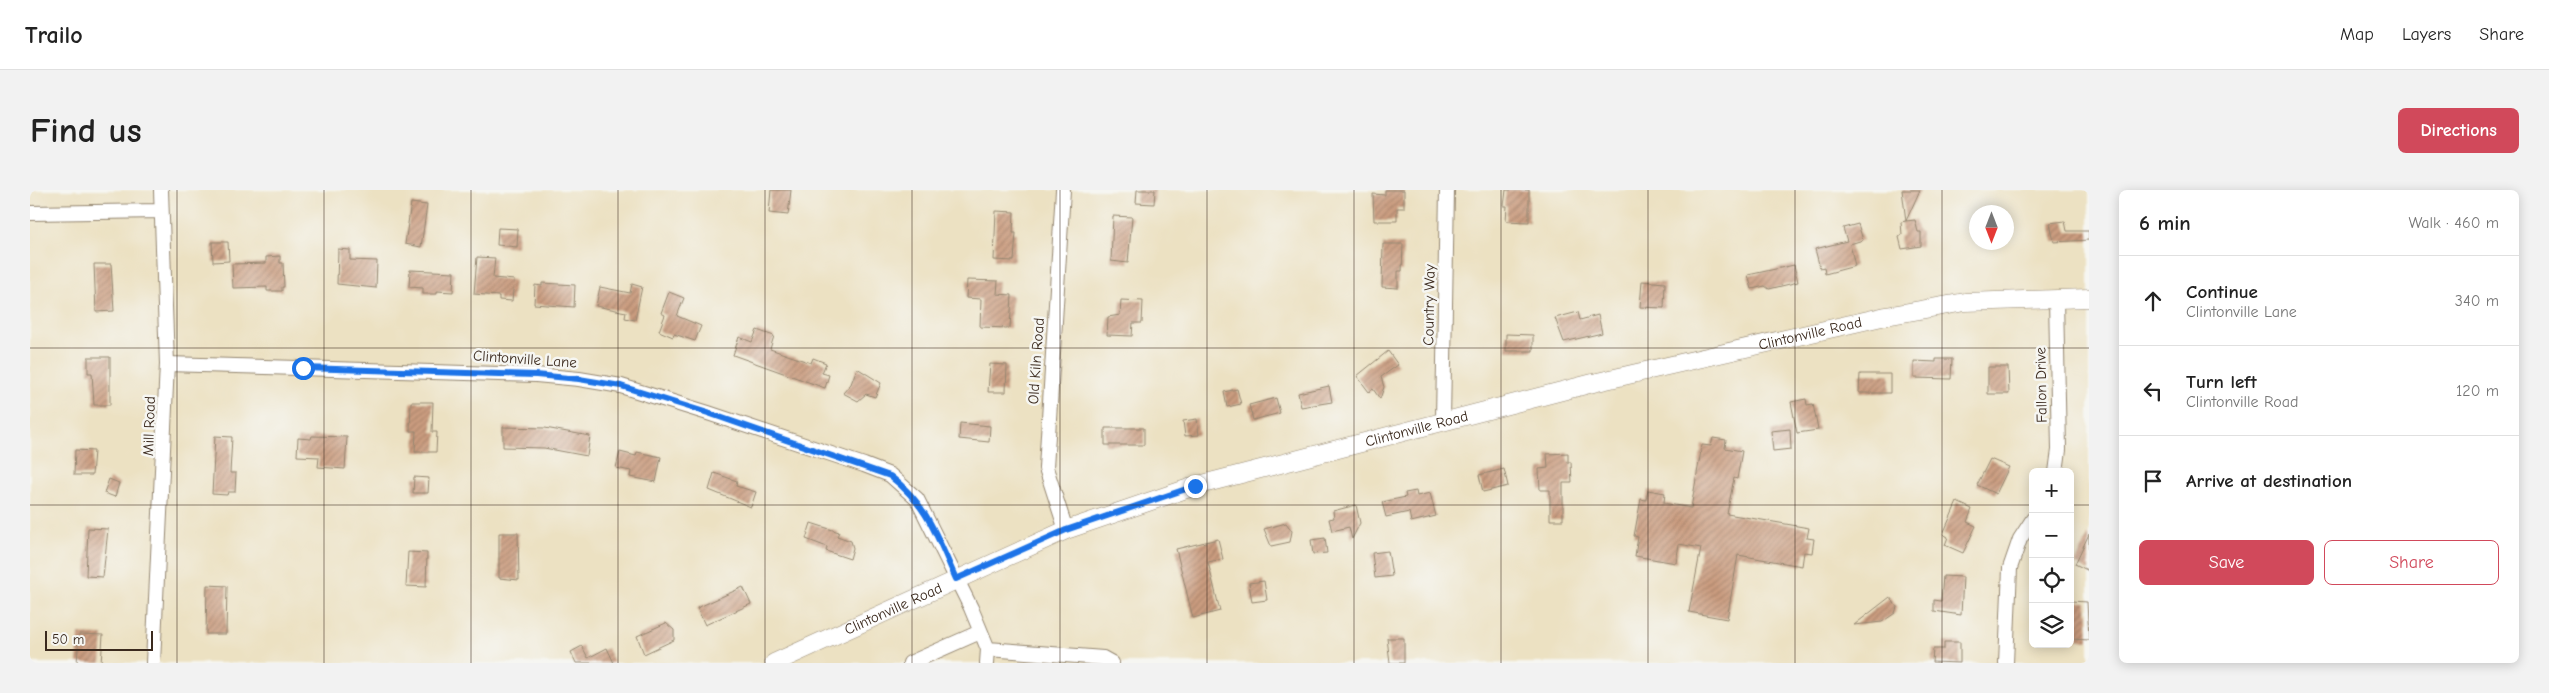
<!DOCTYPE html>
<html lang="en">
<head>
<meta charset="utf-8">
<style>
  :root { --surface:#fff; --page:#f2f2f2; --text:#222; --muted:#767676; --line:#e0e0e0; --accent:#d1495b }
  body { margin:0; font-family:"Comic Neue",sans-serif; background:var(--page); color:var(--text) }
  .controls { position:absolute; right:15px; bottom:15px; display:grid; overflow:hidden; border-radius:8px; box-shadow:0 2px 12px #0003 }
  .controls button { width:45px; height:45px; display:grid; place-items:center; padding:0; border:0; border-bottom:1px solid var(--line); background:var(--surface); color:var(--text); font:25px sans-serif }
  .compass { position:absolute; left:1939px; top:15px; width:45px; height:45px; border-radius:50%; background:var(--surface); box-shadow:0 2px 12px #0003; rotate:180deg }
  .scale { position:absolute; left:15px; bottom:12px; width:108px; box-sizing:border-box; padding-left:5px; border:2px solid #3b2a1e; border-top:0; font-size:14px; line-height:18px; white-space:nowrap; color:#3b2a1e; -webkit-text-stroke:4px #f6f6f2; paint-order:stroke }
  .stop { position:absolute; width:15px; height:15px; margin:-11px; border:4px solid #1a73e8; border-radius:50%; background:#fff }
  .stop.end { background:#1a73e8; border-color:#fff; box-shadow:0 1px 5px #0008 }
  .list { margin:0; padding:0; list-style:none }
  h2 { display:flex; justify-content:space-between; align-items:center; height:65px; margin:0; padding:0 20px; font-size:21px }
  h2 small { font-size:16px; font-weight:400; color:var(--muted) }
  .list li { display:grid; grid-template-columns:32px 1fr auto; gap:15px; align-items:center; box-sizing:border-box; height:90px; padding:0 20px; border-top:1px solid var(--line) }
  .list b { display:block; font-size:19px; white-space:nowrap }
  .list p { margin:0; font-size:16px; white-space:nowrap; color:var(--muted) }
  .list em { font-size:16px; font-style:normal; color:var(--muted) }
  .actions { display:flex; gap:10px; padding:15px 20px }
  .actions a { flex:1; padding:11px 0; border:1px solid var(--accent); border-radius:8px; text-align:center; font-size:18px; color:var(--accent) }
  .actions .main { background:var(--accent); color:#fff }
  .icon { flex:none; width:28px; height:28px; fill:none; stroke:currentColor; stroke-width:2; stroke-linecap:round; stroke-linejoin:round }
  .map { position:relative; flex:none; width:2059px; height:473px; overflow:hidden; border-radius:8px }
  header { display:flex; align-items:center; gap:30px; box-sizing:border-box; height:70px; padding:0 25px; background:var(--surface); border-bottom:1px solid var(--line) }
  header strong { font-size:24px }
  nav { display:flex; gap:28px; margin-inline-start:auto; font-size:18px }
  .intro { display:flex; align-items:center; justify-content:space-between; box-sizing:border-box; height:120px; padding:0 30px }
  h1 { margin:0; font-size:35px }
  .button { padding:12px 22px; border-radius:8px; background:var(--accent); color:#fff; font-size:18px; font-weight:700 }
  main { display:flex; gap:30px; padding:0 30px }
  aside { flex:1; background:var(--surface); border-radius:8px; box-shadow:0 2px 12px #0003 }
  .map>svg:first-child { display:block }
  .building { fill:url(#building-hatch) }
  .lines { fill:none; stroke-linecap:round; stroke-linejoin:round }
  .minor-casing { stroke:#948670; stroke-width:16 }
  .major-casing { stroke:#948670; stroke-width:19 }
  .minor { stroke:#fff; stroke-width:14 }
  .major { stroke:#fff; stroke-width:18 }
  .route { stroke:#1a73e8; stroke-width:6 }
  .grid { fill:none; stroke:#3b2a1e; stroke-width:1; stroke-opacity:0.55 }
  .labels { text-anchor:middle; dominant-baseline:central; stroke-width:5; stroke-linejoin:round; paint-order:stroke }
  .street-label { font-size:15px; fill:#3b2a1e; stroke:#f6f6f2 }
</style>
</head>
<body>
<header>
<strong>Trailo</strong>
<nav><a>Map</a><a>Layers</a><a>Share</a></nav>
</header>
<div class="intro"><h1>Find us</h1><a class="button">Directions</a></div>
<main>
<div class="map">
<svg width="2059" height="473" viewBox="0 0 2059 473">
  <defs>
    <pattern id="building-hatch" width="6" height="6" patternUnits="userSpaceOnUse" patternTransform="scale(1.25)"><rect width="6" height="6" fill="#ca9c7f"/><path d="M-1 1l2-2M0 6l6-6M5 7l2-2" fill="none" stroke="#a57f67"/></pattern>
  </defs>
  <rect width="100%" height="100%" fill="#f6f6f2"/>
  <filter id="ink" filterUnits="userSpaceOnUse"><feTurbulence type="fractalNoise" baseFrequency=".02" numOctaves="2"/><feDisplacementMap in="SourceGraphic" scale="10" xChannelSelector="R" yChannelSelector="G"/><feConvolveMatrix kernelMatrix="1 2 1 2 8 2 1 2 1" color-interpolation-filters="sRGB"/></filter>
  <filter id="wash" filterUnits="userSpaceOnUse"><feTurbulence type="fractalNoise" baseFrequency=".0096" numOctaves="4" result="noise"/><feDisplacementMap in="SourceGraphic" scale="20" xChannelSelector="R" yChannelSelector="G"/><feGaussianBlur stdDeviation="1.12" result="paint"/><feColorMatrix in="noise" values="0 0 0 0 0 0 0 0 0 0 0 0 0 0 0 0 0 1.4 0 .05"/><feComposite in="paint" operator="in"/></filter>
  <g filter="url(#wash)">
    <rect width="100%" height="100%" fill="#ece1c2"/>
    <g id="blocks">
      <path class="building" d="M741,0H761L758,25L739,23Z
        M1107,0H1125L1124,14L1106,13Z
        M1355,0H1374V18H1367V31H1344L1343,4L1355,5Z
        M1476,0H1499V32L1476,31L1477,16H1474Z
        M1872,0H1890L1876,31L1885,30L1888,42H1891V56L1872,59L1869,47L1872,45L1871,32L1876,31Z
        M381,13L397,15L391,57L375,54Z
        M966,21L984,22L983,43H986L984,71L964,70Z
        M1083,26L1102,27L1098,73L1081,71Z
        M2035,31L2037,41H2059V50L2024,52L2020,33Z
        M1828,34L1833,50L1820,54L1825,76L1795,84L1794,77L1790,78L1785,59L1817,51L1813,38Z
        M468,38L488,39L487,57L467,55Z
        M182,52H198L199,71L183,72Z
        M1353,54H1373L1372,81H1368V98L1352,97Z
        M308,59L320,60V70L347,71L346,98L307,94Z
        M250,66V73H253L254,97H252V101H237V97L203,98L202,74L236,73V67Z
        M447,67L465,68L463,88L484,90L482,111L469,110V106L444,104Z
        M64,74H81L84,121L66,122Z
        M1764,75L1768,92L1739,99L1735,96L1722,99L1718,85Z
        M380,80L424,82L423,102L407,101V104H393V98L379,97Z
        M937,90L968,91L967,104L982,105L980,138L950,137L951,109L936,108Z
        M1612,91L1635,93L1634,118L1610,117Z
        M512,93L545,95L544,117L504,114L505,95L512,96Z
        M602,94L612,97L605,130L595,128L596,122L566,116L570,97L600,103Z
        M639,102L654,108L647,126L671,136L665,151L644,144L643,147L629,141L635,125L631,123Z
        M1091,110L1113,111L1112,133H1103L1102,146L1077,145L1078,127L1090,125Z
        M1548,122L1550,130L1568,125L1572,143L1534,152L1525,128Z
        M727,140L744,146L740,159L781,173L783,168L796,173L792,183L799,185L795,198L703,165L709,147L722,152Z
        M1476,144L1503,145V161H1476Z
        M1358,161L1368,175L1351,187L1354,197L1350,209L1343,199L1339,202L1327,186Z
        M58,167H80V215H64L62,183H58Z
        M1906,169H1922L1921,189L1884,188V171L1906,172Z
        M960,174L977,175L976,202H958Z
        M1958,177H1978L1979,204H1958Z
        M827,178L851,193L845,207L836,204L828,211L813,203L821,194Z
        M1830,184H1860V203H1829Z
        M1299,196L1302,212L1271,217L1268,203Z
        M1207,199L1211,214L1197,217L1194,202Z
        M1246,208L1250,223L1223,230L1219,215Z
        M1776,209L1777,215L1783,214L1788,240L1767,243L1761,212Z
        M381,212H403L402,242H407L406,262H385L386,241H380Z
        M1167,229L1169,245L1155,246L1153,231Z
        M930,233L960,236L959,252L929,249Z
        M473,237L515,238L560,246L557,266L514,258L473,257Z
        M1075,238H1114V255H1075Z
        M1760,239L1761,259L1743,261L1741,241Z
        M185,246L202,247L200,283H206L205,302H198L197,305L182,304Z
        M282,246L317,247L315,279L288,277L289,267L267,266L268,248L281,249Z
        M1683,248L1696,250L1695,258L1712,261L1707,289L1704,288L1697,324L1779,338L1777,348L1784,349L1782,363L1774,362L1772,376L1708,365L1697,429L1659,422L1671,358L1649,354L1646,373L1605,366L1608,347L1604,346L1611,309L1616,310L1618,300L1635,303L1634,313L1661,318L1672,255L1681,256Z
        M45,260L64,261L62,285H44Z
        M590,262L606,266L607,262L631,267L626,292L600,287L601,281L586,278Z
        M1538,263V272H1541L1542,293H1533V330H1520V300H1510L1509,279L1518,278L1517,264Z
        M1960,269L1979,277L1966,304L1947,295Z
        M1474,279L1478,296L1453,302L1449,285Z
        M684,283L707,291L706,296L726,302L721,317L679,300Z
        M384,287L399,288L398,303H383Z
        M79,289L89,293L85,307L74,303Z
        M1386,301L1387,306L1400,303L1406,326L1381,332L1379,322L1356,327L1352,312L1376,307L1375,303Z
        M1927,312L1942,319L1937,332L1946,336L1933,363L1915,355L1918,347L1913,344Z
        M1326,315L1330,333L1322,349L1319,337L1302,341L1299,329L1304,328L1303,321Z
        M781,333L809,342L807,346L821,351L823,358L820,369L796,361L797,357L776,349Z
        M1256,333L1262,341L1260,352L1241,356L1234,339Z
        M58,338L78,339L73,387L56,386Z
        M469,343H488L489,390L469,388Z
        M2059,344V381L2045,374Z
        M1295,348L1297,363L1283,364L1281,350Z
        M1188,349L1193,369L1178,372L1190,421L1163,428L1146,359Z
        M1358,361L1362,386L1345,388L1342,363Z
        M378,362L397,363L396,397L376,396Z
        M1913,386L1933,387L1931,425L1904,421V410L1911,411Z
        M1234,391L1237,410L1222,412L1219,393Z
        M177,395L197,396L196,444H176Z
        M713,397L721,414L675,435L667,418Z
        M1860,407L1867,417L1865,423L1852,432L1824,435Z
        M2040,411L2057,412L2059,450L2040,449Z
        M636,433L644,440V450L614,464L607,446Z
        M49,444L73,445L71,473H47Z
        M1357,448H1374V473H1360Z
        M1914,452H1930V473L1902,472L1903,459H1914Z
        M552,456L558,468L577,458L584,473H546L541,462Z"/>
    </g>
  </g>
  <g filter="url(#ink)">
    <use href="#blocks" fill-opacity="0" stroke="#948670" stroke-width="1"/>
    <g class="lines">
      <g class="minor-casing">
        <path id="minor" d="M1033,0L1016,278L1036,340
          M0,23L131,21
          M137,174L506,185L549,189L591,196L678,223L834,275L860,285L887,309L941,418L958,459L1073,468L1082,473
          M1413,230L1417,0
          M2026,282L2029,260L2026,108
          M123,473L137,174L131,0
          M880,473L950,442
          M957,473L958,459
          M1976,473L1980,378L1990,349L2003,329"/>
      </g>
      <g class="major-casing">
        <g id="major">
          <path id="s1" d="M744,473L1036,340L1165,296L1563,193L1856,126L1935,112L2059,108"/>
        </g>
      </g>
      <use href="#minor" class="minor"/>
      <use href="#major" class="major"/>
    </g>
  </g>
  <g class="lines" filter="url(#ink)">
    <path class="route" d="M273,178L506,185L549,189L591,196L678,223L860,286C898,315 907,347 926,389L1036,340L1165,296"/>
  </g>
  <path class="grid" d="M147,0V473M294,0V473M441,0V473M588,0V473M735,0V473M882,0V473M1030,0V473M1177,0V473M1324,0V473M1471,0V473M1618,0V473M1765,0V473M1912,0V473M0,158H2059M0,315H2003M2040,315H2059"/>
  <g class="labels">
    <g class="street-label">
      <text transform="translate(1399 115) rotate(-89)">Country Way</text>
      <text stroke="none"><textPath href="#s1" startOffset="1091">Clintonville Road</textPath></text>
      <text transform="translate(495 169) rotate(4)">Clintonville Lane</text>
      <text transform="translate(1006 171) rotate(-86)">Old Kiln Road</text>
      <text transform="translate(2011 195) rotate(-91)">Fallon Drive</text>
      <text transform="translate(119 236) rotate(-88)">Mill Road</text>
      <text stroke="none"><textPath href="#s1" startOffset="686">Clintonville Road</textPath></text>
      <text stroke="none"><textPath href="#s1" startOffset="131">Clintonville Road</textPath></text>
    </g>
  </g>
</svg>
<div class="controls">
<button>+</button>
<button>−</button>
<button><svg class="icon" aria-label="locate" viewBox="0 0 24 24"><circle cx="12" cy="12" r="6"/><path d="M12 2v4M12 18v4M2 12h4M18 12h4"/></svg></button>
<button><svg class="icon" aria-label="layers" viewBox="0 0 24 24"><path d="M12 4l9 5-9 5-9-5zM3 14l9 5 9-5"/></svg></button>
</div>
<svg class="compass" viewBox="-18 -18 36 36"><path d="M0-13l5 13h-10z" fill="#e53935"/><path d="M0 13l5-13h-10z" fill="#767676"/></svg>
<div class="scale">50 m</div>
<div class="stop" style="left:273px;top:178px"></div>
<div class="stop end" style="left:1165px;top:296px"></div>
</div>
<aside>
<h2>6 min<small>Walk · 460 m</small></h2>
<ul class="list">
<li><svg class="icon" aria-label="ahead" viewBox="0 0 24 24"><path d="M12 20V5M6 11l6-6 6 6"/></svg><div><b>Continue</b><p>Clintonville Lane</p></div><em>340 m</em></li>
<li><svg class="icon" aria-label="left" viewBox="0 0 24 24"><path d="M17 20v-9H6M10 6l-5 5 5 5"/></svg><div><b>Turn left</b><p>Clintonville Road</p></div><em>120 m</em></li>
<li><svg class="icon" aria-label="arrive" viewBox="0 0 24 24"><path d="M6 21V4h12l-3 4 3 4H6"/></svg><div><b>Arrive at destination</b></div></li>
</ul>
<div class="actions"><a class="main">Save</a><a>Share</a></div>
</aside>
</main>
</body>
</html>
